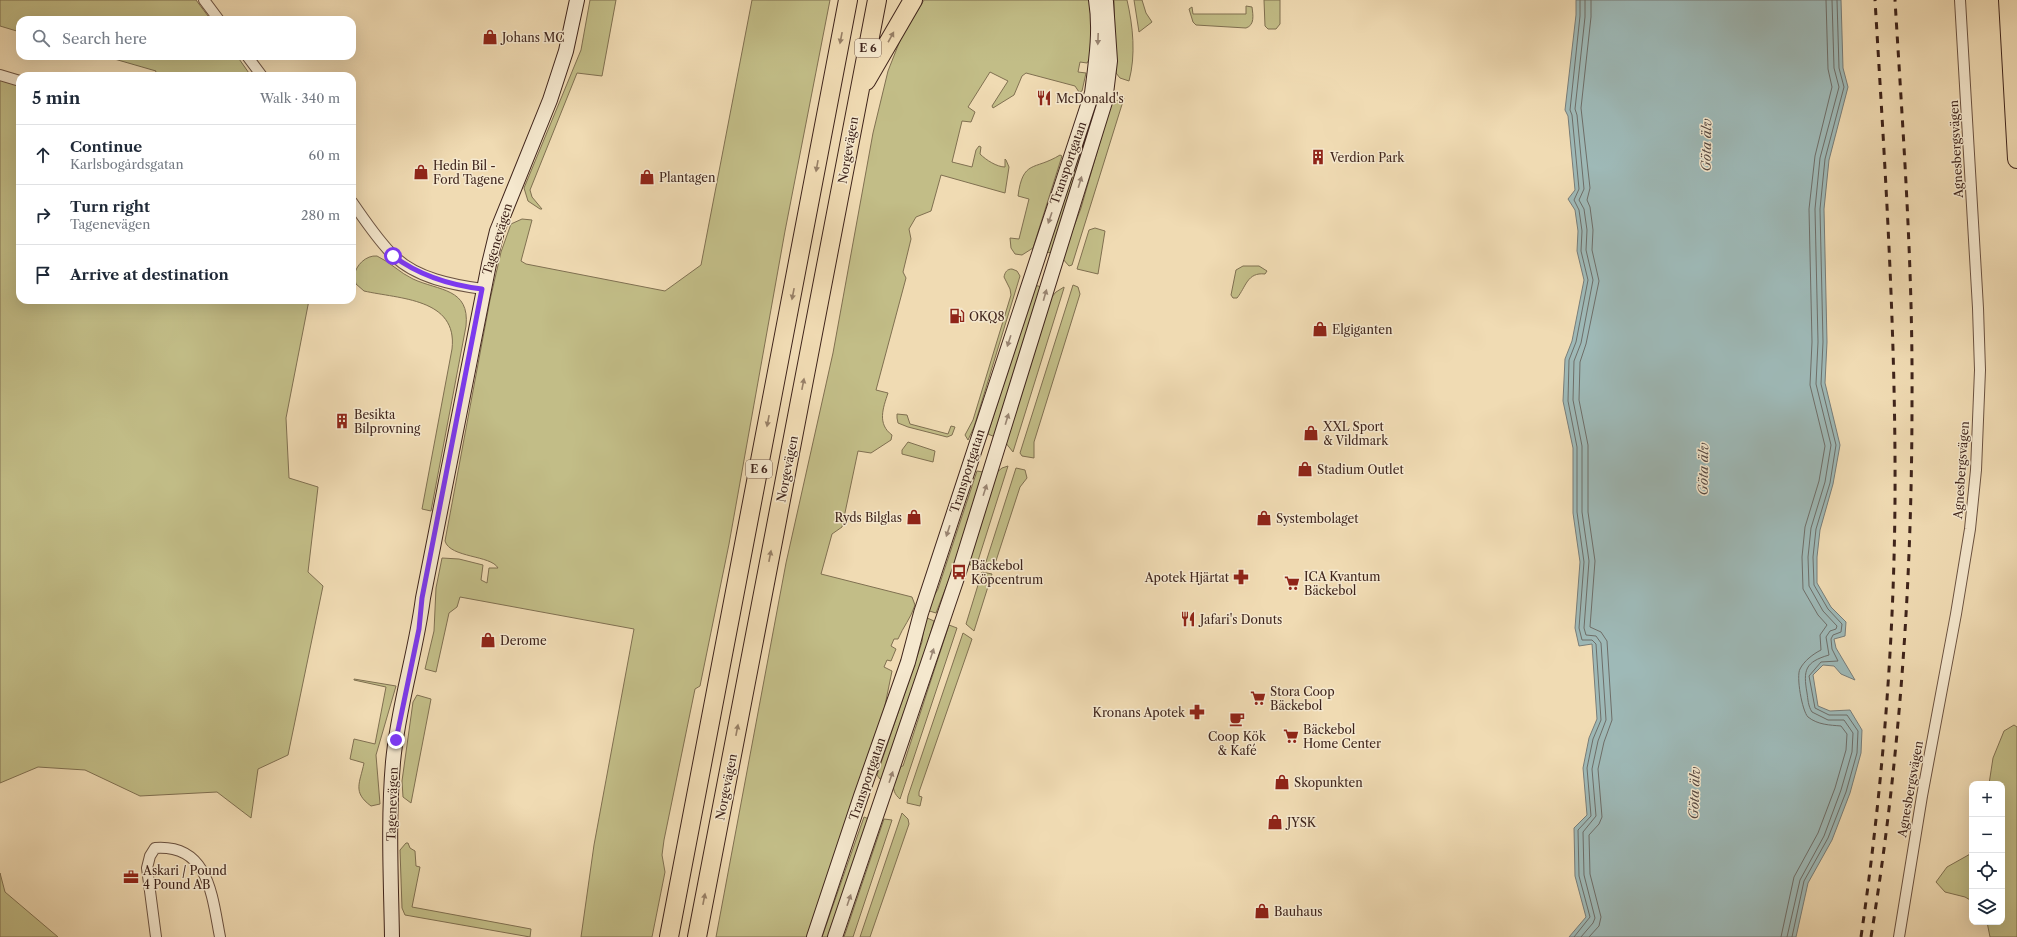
<!DOCTYPE html>
<html lang="en">
<head>
<meta charset="utf-8">
<style>
  :root { --surface:#fff; --page:#f2f2f3; --text:#1f2937; --muted:#747a83; --line:#e0e1e3 }
  body { margin:0; font-family:"Libre Caslon Text",serif; background:var(--page); color:var(--text) }
  .controls { position:absolute; right:12px; bottom:12px; display:grid; overflow:hidden; border-radius:8px; box-shadow:0 4px 16px #0002 }
  .controls button { width:36px; height:36px; display:grid; place-items:center; padding:0; border:0; border-bottom:1px solid var(--line); background:var(--surface); color:var(--text); font:20px sans-serif }
  .stop { position:absolute; width:12px; height:12px; margin:-9px; border:3px solid #7c3aed; border-radius:50%; background:#fff }
  .stop.end { background:#7c3aed; border-color:#fff; box-shadow:0 1px 4px #0008 }
  .list { margin:0; padding:0; list-style:none }
  h2 { display:flex; justify-content:space-between; align-items:center; height:52px; margin:0; padding:0 16px; font-size:17px }
  h2 small { font-size:13px; font-weight:400; color:var(--muted) }
  .list li { display:grid; grid-template-columns:26px 1fr auto; gap:12px; align-items:center; box-sizing:border-box; height:60px; padding:0 16px; border-top:1px solid var(--line) }
  .list b { display:block; font-size:15px; white-space:nowrap }
  .list p { margin:0; font-size:13px; white-space:nowrap; color:var(--muted) }
  .list em { font-size:13px; font-style:normal; color:var(--muted) }
  .icon { flex:none; width:22px; height:22px; fill:none; stroke:currentColor; stroke-width:2; stroke-linecap:round; stroke-linejoin:round }
  .map { position:relative; flex:none; width:2017px; height:937px; overflow:hidden }
  .search { position:absolute; background:var(--surface); box-shadow:0 4px 16px #0002; left:16px; top:16px; width:340px; height:44px; display:flex; align-items:center; gap:10px; box-sizing:border-box; padding:0 14px; border-radius:12px; color:var(--muted); font-size:15px }
  .panel { position:absolute; background:var(--surface); box-shadow:0 4px 16px #0002; left:16px; top:72px; width:340px; height:232px; border-radius:12px }
  .map>svg:first-child { display:block }
  .green { fill:#c2bd87; stroke:#807051 }
  .water { fill:#9eb9b7; stroke:#787d79 }
  .lines { fill:none; stroke-linecap:round; stroke-linejoin:round }
  .shore { stroke:#6e6e69; stroke-width:1 }
  .street-casing { stroke:#6b5241; stroke-width:12 }
  .secondary-casing { stroke:#3f241b; stroke-width:16 }
  .highway-casing { stroke:#3f241b; stroke-width:20 }
  .street { stroke:#f5e8ce; stroke-width:10 }
  .secondary { stroke:#f5e8ce; stroke-width:14 }
  .highway { stroke:#f0dbb3; stroke-width:18 }
  .rail { stroke:#3f241b; stroke-width:3; stroke-dasharray:7 7; stroke-linecap:butt }
  .oneway { fill:#988067 }
  .oneway2 { fill:#9a8674 }
  .route { stroke:#7c3aed; stroke-width:5 }
  .labels { text-anchor:middle; dominant-baseline:central; stroke-width:3; stroke-linejoin:round; paint-order:stroke }
  .shield { fill:#f5e8ce; stroke:#765f51; stroke-width:1 }
  .shield-label { font-size:11px; font-weight:bold; fill:#3f241b }
  .poi-label { font-size:12px; fill:#3f241b; stroke:#f5e8ce; text-anchor:start }
  .street-label { font-size:12px; fill:#3f241b; stroke:#f5e8ce }
  .water-label { font-size:13px; font-style:italic; fill:#574942; stroke:#f5e8ce }
</style>
</head>
<body>
<div class="map">
<svg width="2017" height="937" viewBox="0 0 2017 937">
  <rect width="100%" height="100%" fill="#f0dbb3"/>
  <filter id="stains"><feTurbulence type="fractalNoise" baseFrequency=".005" numOctaves="4"/><feColorMatrix values="0 0 0 0 .2 0 0 0 0 .09 0 0 0 0 .02 0 0 0 .5 -.17"/></filter>
  <radialGradient id="worn" r=".72"><stop offset=".6" stop-color="#630" stop-opacity="0"/><stop offset="1" stop-color="#630" stop-opacity=".3"/></radialGradient>
  <path class="green" d="M0,0H196L211,20H20V32L0,26Z
    M590,0H616L602,76L577,73L530,190L532,197L542,209H540L528,201L524,188L581,50Z
    M752,0H830L785,231L729,544L700,686L695,689L664,840L662,855L665,872L652,937H581L594,845L634,629L460,597L457,607L449,613L436,672L425,669L434,631L436,588L442,558L459,559L483,565L481,580L487,583L489,568H498C491,555 450,558 445,541L490,300L501,252L511,224L522,219L532,220L521,261L526,264L665,291L701,265Z
    M924,0H1091L1093,8L1090,58L1087,63L1080,62L1078,72L1086,73L1082,91L1079,92L1075,86L1026,73L1022,76L1014,95L993,108L992,106L1008,81L990,72L968,107L975,112L971,122L962,121L952,162L972,167L976,150L979,146L981,147L980,154C986,160 997,167 1005,167V159L1006,160L1009,167L1005,193L941,175L931,211L916,217L909,229L911,239L903,272L906,278L876,390L888,393C883,408 877,424 892,435L891,440L871,453L858,451L842,527L832,534L821,574L912,597L915,605C911,618 903,627 898,639H894L891,646L896,649L891,661L887,660L884,667L892,671L883,715L807,937H716L786,563L833,353L873,133L888,71L901,38Z
    M1114,0H1127C1133,26 1136,55 1129,81L1120,78L1116,73Z
    M1134,0H1142L1146,13L1152,22L1139,32Z
    M1264,0H1280V24L1276,29H1268L1265,26Z
    M1246,6L1252,7C1253,15 1255,25 1246,28L1196,25L1193,22L1189,9L1192,7L1193,14H1246Z
    M104,56H237L251,76H154L156,71Z
    M0,71L20,77V300H309L286,418L289,478L318,487L308,572L323,586L288,755L258,769L251,818L217,792L140,796L85,770L38,767L0,783Z
    M1124,98L1072,265L1069,266L1062,258L1081,208L1110,107L1116,101Z
    M1088,112L1094,113L1052,253L1046,252Z
    M1060,155L1062,156L1033,248L1022,255L1015,254L1011,248L1010,238L1019,239L1029,199L1018,196C1023,159 1034,171 1060,155Z
    M1095,228L1105,231L1098,274L1077,269L1089,230Z
    M377,256C390,262 400,273 413,279C439,291 470,288 466,326L431,511L422,509L452,349C458,298 399,299 364,291L356,284L354,276C356,265 366,255 377,256Z
    M1243,266H1259L1267,271L1265,274C1247,272 1246,287 1237,298H1233L1231,295L1236,270Z
    M1012,269L1017,271L1020,276L974,427L968,440L965,435L973,420L1011,295L1010,289L1004,277C1005,272 1007,269 1012,269Z
    M1035,285L1041,287L995,437L988,434L989,430Z
    M1073,285L1078,287L1080,294L1034,442V458L1022,456L1020,453Z
    M1064,287V288L1013,452L1005,442L1050,299L1056,292Z
    M897,414L907,415L910,424L948,434L951,426L955,427L952,435L947,437L908,427L898,423L897,418Z
    M908,442L935,451L933,462L902,454V450Z
    M1008,466L976,567L968,564L996,473L1002,468Z
    M1016,468L1025,470L1027,478L1020,487L993,570L985,567V565Z
    M977,471L983,472L953,569L936,613L926,610L938,589Z
    M982,572L992,574L974,631L966,624Z
    M925,617L934,621L928,642L883,779H880L877,775L922,642Z
    M949,625L957,628L900,799C889,790 894,778 898,767L903,766Z
    M963,633L972,639L919,792V796L922,797L920,806L907,803L908,796Z
    M354,679L396,686L376,755L380,804L371,806C352,792 360,783 364,763L350,759L354,739L375,744L386,687L354,680Z
    M417,695L431,699L411,803L403,797L402,781L413,702Z
    M2014,725L2017,727V937H1990L1987,922H2002V784H1989L1993,758L2004,731Z
    M902,813L908,819L909,824L870,937H860Z
    M864,817L869,819L829,937H822Z
    M884,819L892,820L853,937H844Z
    M406,843H408L410,848L415,851L416,866L420,867L412,907L531,929L530,937L405,915L402,908L400,850Z
    M1972,853V901L1965,897L1945,892L1936,882L1947,867Z
    M0,873L5,892L58,937H0Z"/>
  <path class="water" d="M1576,0H1841L1843,68L1848,87L1829,160L1824,209L1827,342L1825,383L1840,445L1833,484L1820,530L1817,557V583L1831,607L1846,622L1845,636L1834,639L1836,648L1855,680L1841,674L1834,666L1823,665L1813,675L1818,706L1830,711L1850,710L1862,730L1861,753L1850,793L1832,840L1808,883L1796,937H1569L1586,917L1575,876L1574,828L1587,815L1583,768L1589,738L1597,719L1592,644L1579,646L1575,628L1580,562L1573,513V448L1563,401L1565,359L1572,341L1584,280L1577,251L1578,231L1575,210L1568,199L1575,190L1568,116L1565,110L1576,15Z"/>
  <g class="lines">
    <path class="shore" d="M1574,937L1590,917L1579,876L1578,830L1591,816L1587,768L1593,739L1601,720L1596,644L1592,640H1582L1579,628L1584,562L1577,512V447L1568,401L1569,360L1576,342L1588,280L1581,251L1582,231L1579,210L1574,200L1579,189L1572,115L1570,110L1580,16V0
      M1581,937L1593,923L1595,918L1584,875L1583,832L1596,816L1592,769L1598,741L1606,720L1601,643L1596,636L1586,635L1584,628L1589,561L1582,512V446L1573,400L1574,361L1581,343L1593,280L1586,250L1587,230L1584,209L1579,200L1584,189L1577,115L1575,109L1585,17V0
      M1589,937L1599,926L1601,917L1590,874L1589,835L1599,824L1602,817L1598,769L1604,742L1612,720L1607,641L1601,632L1590,627L1595,561L1588,512V445L1579,400L1580,362L1586,344L1599,281L1592,250L1593,230L1590,207L1587,200L1590,188L1581,108L1591,17V0
      M1781,937L1794,877L1818,833L1835,788L1846,750L1847,734L1841,726C1830,725 1818,725 1808,717C1802,711 1796,676 1800,669C1804,661 1813,654 1821,650L1820,635L1827,625L1818,615L1803,589L1802,557L1805,527L1819,481L1825,446L1810,385L1812,342L1809,209L1815,156L1832,87L1828,69L1826,0
      M1787,937L1800,880L1824,836L1841,790L1852,752L1853,733L1844,720H1828L1812,712C1808,706 1808,699 1807,693C1803,670 1805,662 1829,655L1826,637L1830,631L1836,629L1837,626L1823,611L1809,586L1808,557L1811,528L1825,482L1831,445L1816,384L1818,342L1815,209L1820,158L1839,87L1834,68L1832,0
      M1792,937L1804,881L1828,838L1846,792L1857,753L1858,731L1847,715H1829L1815,708L1809,676L1821,662L1838,661L1832,649L1831,639L1833,635L1841,632L1842,624L1828,609L1814,585L1813,557L1816,529L1830,483L1836,445L1821,384L1823,342L1820,209L1825,159L1844,87L1839,68L1837,0"/>
    <g class="street-casing">
      <path id="street" d="M204,0L219,20
        M247,56L262,76
        M0,75L20,81
        M352,202C364,219 379,242 394,256C416,278 453,285 483,289
        M156,937L147,868L150,856L155,848C209,844 212,896 220,937
        M1899,937L1922,796L1956,614L1970,529L1976,470L1980,370L1978,308L1960,0"/>
    </g>
    <g class="secondary-casing">
      <path id="secondary" d="M392,937C391,879 388,820 393,762C398,706 416,653 423,598L489,264L497,231L550,100L566,51L577,0
        M814,937L861,796L908,662L921,613L1092,93C1096,62 1101,31 1096,0
        M835,937L959,572L1105,102L1110,61L1106,2"/>
    </g>
    <g class="highway-casing">
      <path id="highway" d="M2008,0L2017,159
        M866,81L913,0
        M669,937L848,0
        M697,937L877,0"/>
    </g>
    <use href="#street" class="street"/>
    <use href="#secondary" class="secondary"/>
    <use href="#highway" class="highway"/>
    <path class="rail" d="M1861,937C1882,792 1894,646 1895,500C1896,333 1885,166 1875,0
      M1871,937C1900,759 1912,581 1912,401C1913,267 1903,133 1895,0"/>
  </g>
  <defs><path id="oneway-solid" d="M-6-.8H1V-3.2L6.5 0L1 3.2V.8H-6Z"/></defs>
  <g class="oneway">
    <use href="#oneway-solid" transform="translate(891 37) rotate(-61)"/>
    <use href="#oneway-solid" transform="translate(841 38) rotate(101)"/>
    <use href="#oneway-solid" transform="translate(817 166) rotate(100)"/>
    <use href="#oneway-solid" transform="translate(793 294) rotate(101)"/>
    <use href="#oneway-solid" transform="translate(803 384) rotate(-79)"/>
    <use href="#oneway-solid" transform="translate(768 421) rotate(101)"/>
    <use href="#oneway-solid" transform="translate(770 556) rotate(-79)"/>
    <use href="#oneway-solid" transform="translate(737 730) rotate(-79)"/>
    <use href="#oneway-solid" transform="translate(704 899) rotate(-79)"/>
  </g>
  <g class="oneway2">
    <use href="#oneway-solid" transform="translate(1098 39) rotate(92)"/>
    <use href="#oneway-solid" transform="translate(1080 182) rotate(-73)"/>
    <use href="#oneway-solid" transform="translate(1050 218) rotate(109)"/>
    <use href="#oneway-solid" transform="translate(1045 295) rotate(-74)"/>
    <use href="#oneway-solid" transform="translate(1009 341) rotate(108)"/>
    <use href="#oneway-solid" transform="translate(1007 419) rotate(-73)"/>
    <use href="#oneway-solid" transform="translate(985 490) rotate(-72)"/>
    <use href="#oneway-solid" transform="translate(948 531) rotate(108)"/>
    <use href="#oneway-solid" transform="translate(932 654) rotate(-72)"/>
    <use href="#oneway-solid" transform="translate(891 777) rotate(-71)"/>
    <use href="#oneway-solid" transform="translate(849 900) rotate(-71)"/>
  </g>
  <g class="lines">
    <path class="route" d="M393,256C420,276 449,285 482,289L422,598L419,629L396,740"/>
  </g>
  <defs>
    <g id="shop-bare" transform="scale(1.2)"><path d="M-5-2.5h2.3a2.7 3.5 0 0 1 5.4 0H5L5.5 6h-11ZM-1.5-2.5h3a1.5 2.3 0 0 0-3 0Z" fill="#8f2418" stroke="#f5e8ce" stroke-width="2.5" paint-order="stroke"/></g>
    <g id="restaurant-bare" transform="scale(1.2)"><path d="M-5-6h1v4h1v-4h1v4h1v-4h1v5L-1.5 .5V6h-2V.5L-5-1ZM5-6V6H3V1.5H1.5Q1.5-4 5-6Z" fill="#8f2418" stroke="#f5e8ce" stroke-width="2.5" paint-order="stroke"/></g>
    <g id="building-bare" transform="scale(1.2)"><path d="M-4-6H4V6H1V3H-1V6H-4ZM-2.5-4.3h1.7v1.8h-1.7ZM.8-4.3h1.7v1.8H.8ZM-2.5-1h1.7V.8h-1.7ZM.8-1h1.7V.8H.8Z" fill="#8f2418" stroke="#f5e8ce" stroke-width="2.5" paint-order="stroke"/></g>
    <g id="fuel-bare" transform="scale(1.2)"><path d="M-5.5-6h7V0h2V4h1.3V-2.5L3-4.5l.8-.8L6-3V5H2.5V1h-1V6h-7ZM-4.2-4.7v3.2H.2V-4.7Z" fill="#8f2418" stroke="#f5e8ce" stroke-width="2.5" paint-order="stroke"/></g>
    <g id="bus-bare" transform="scale(1.2)"><path d="M-5-6H5V4H4V6H2V4H-2V6H-4V4H-5ZM-3.5-4V0h7V-4ZM-3.5 1.2v1.5H-2V1.2ZM2 1.2v1.5H3.5V1.2Z" fill="#8f2418" stroke="#f5e8ce" stroke-width="2.5" paint-order="stroke"/></g>
    <g id="pharmacy-bare" transform="scale(1.2)"><path d="M-2-6h4v4h4v4h-4v4h-4v-4h-4v-4h4Z" fill="#8f2418" stroke="#f5e8ce" stroke-width="2.5" paint-order="stroke"/></g>
    <g id="supermarket-bare" transform="scale(1.2)"><path d="M-6-5.5h2.5l.6 2H6L4.5 2H-2.5L-4.4-4H-6ZM-1.5 3.2a1.3 1.3 0 1 0 .1 0ZM3 3.2a1.3 1.3 0 1 0 .1 0Z" fill="#8f2418" stroke="#f5e8ce" stroke-width="2.5" paint-order="stroke"/></g>
    <g id="cafe-bare" transform="scale(1.2)"><path d="M-5.5-4.5H6V0H3Q3 3.5 0 3.5H-2.5Q-5.5 3.5-5.5 0ZM3-3.2v2h1.7v-2ZM-6 4.5H4V6H-6Z" fill="#8f2418" stroke="#f5e8ce" stroke-width="2.5" paint-order="stroke"/></g>
    <g id="office-bare" transform="scale(1.2)"><path d="M-6-3h4V-5.5h4V-3h4V5H-6ZM-1-4.5V-3h2v-1.5ZM-6 0V1H6V0Z" fill="#8f2418" stroke="#f5e8ce" stroke-width="2.5" paint-order="stroke"/></g>
  </defs>
  <g fill-rule="evenodd">
    <use href="#shop-bare" x="490" y="37"/>
    <use href="#restaurant-bare" x="1044" y="98"/>
    <use href="#building-bare" x="1318" y="157"/>
    <use href="#shop-bare" x="421" y="172"/>
    <use href="#shop-bare" x="647" y="177"/>
    <use href="#fuel-bare" x="957" y="316"/>
    <use href="#shop-bare" x="1320" y="329"/>
    <use href="#building-bare" x="342" y="421"/>
    <use href="#shop-bare" x="1311" y="433"/>
    <use href="#shop-bare" x="1305" y="469"/>
    <use href="#shop-bare" x="914" y="517"/>
    <use href="#shop-bare" x="1264" y="518"/>
    <use href="#bus-bare" x="959" y="572"/>
    <use href="#pharmacy-bare" x="1241" y="577"/>
    <use href="#supermarket-bare" x="1292" y="583"/>
    <use href="#restaurant-bare" x="1188" y="619"/>
    <use href="#shop-bare" x="488" y="640"/>
    <use href="#supermarket-bare" x="1258" y="698"/>
    <use href="#pharmacy-bare" x="1197" y="712"/>
    <use href="#cafe-bare" x="1237" y="719"/>
    <use href="#supermarket-bare" x="1291" y="736"/>
    <use href="#shop-bare" x="1282" y="782"/>
    <use href="#shop-bare" x="1275" y="822"/>
    <use href="#office-bare" x="131" y="877"/>
    <use href="#shop-bare" x="1262" y="911"/>
  </g>
  <g class="labels">
    <g class="shield">
      <rect x="855" y="39" width="26" height="18" rx="3"/>
      <rect x="746" y="460" width="26" height="18" rx="3"/>
    </g>
    <g class="shield-label">
      <text x="868" y="48">E 6</text>
      <text x="759" y="469">E 6</text>
    </g>
    <g class="poi-label">
      <text x="502" y="37">Johans MC</text>
      <text x="1056" y="98">McDonald's</text>
      <text x="1330" y="157">Verdion Park</text>
      <text x="433" y="165">Hedin Bil -<tspan x="433" dy="14">Ford Tagene</tspan></text>
      <text x="659" y="177">Plantagen</text>
      <text x="969" y="316">OKQ8</text>
      <text x="1332" y="329">Elgiganten</text>
      <text x="354" y="414">Besikta<tspan x="354" dy="14">Bilprovning</tspan></text>
      <text x="1323" y="426">XXL Sport<tspan x="1323" dy="14">&amp; Vildmark</tspan></text>
      <text x="1317" y="469">Stadium Outlet</text>
      <text x="902" y="517" text-anchor="end">Ryds Bilglas</text>
      <text x="1276" y="518">Systembolaget</text>
      <text x="971" y="565">Bäckebol<tspan x="971" dy="14">Köpcentrum</tspan></text>
      <text x="1304" y="576">ICA Kvantum<tspan x="1304" dy="14">Bäckebol</tspan></text>
      <text x="1229" y="577" text-anchor="end">Apotek Hjärtat</text>
      <text x="1200" y="619">Jafari's Donuts</text>
      <text x="500" y="640">Derome</text>
      <text x="1270" y="691">Stora Coop<tspan x="1270" dy="14">Bäckebol</tspan></text>
      <text x="1185" y="712" text-anchor="end">Kronans Apotek</text>
      <text x="1303" y="729">Bäckebol<tspan x="1303" dy="14">Home Center</tspan></text>
      <text x="1237" y="736" text-anchor="middle">Coop Kök<tspan x="1237" dy="14">&amp; Kafé</tspan></text>
      <text x="1294" y="782">Skopunkten</text>
      <text x="1287" y="822">JYSK</text>
      <text x="143" y="870">Askari / Pound<tspan x="143" dy="14">4 Pound AB</tspan></text>
      <text x="1274" y="911">Bauhaus</text>
    </g>
    <g class="street-label">
      <text transform="translate(1956 149) rotate(-93)">Agnesbergsvägen</text>
      <text transform="translate(848 150) rotate(-80)">Norgevägen</text>
      <text transform="translate(1068 163) rotate(-71)">Transportgatan</text>
      <text transform="translate(497 239) rotate(-73)">Tagenevägen</text>
      <text transform="translate(787 469) rotate(-79)">Norgevägen</text>
      <text transform="translate(1961 470) rotate(-86)">Agnesbergsvägen</text>
      <text transform="translate(967 471) rotate(-72)">Transportgatan</text>
      <text transform="translate(867 779) rotate(-71)">Transportgatan</text>
      <text transform="translate(726 787) rotate(-79)">Norgevägen</text>
      <text transform="translate(1910 789) rotate(-80)">Agnesbergsvägen</text>
      <text transform="translate(392 804) rotate(-88)">Tagenevägen</text>
    </g>
    <g class="water-label">
      <text transform="translate(1706 145) rotate(-89)">Göta älv</text>
      <text transform="translate(1703 469) rotate(-89)">Göta älv</text>
      <text transform="translate(1694 793) rotate(-88)">Göta älv</text>
    </g>
  </g>
  <rect width="100%" height="100%" filter="url(#stains)"/>
  <rect width="100%" height="100%" fill="url(#worn)"/>
</svg>
<div class="controls">
<button>+</button>
<button>−</button>
<button><svg class="icon" aria-label="locate" viewBox="0 0 24 24"><circle cx="12" cy="12" r="6"/><path d="M12 2v4M12 18v4M2 12h4M18 12h4"/></svg></button>
<button><svg class="icon" aria-label="layers" viewBox="0 0 24 24"><path d="M12 4l9 5-9 5-9-5zM3 14l9 5 9-5"/></svg></button>
</div>
<div class="stop" style="left:393px;top:256px"></div>
<div class="stop end" style="left:396px;top:740px"></div>
<div class="search"><svg class="icon" aria-label="search" viewBox="0 0 24 24"><circle cx="10" cy="10" r="6"/><path d="M15 15l6 6"/></svg>Search here</div>
<section class="panel">
<h2>5 min<small>Walk · 340 m</small></h2>
<ul class="list">
<li><svg class="icon" aria-label="ahead" viewBox="0 0 24 24"><path d="M12 20V5M6 11l6-6 6 6"/></svg><div><b>Continue</b><p>Karlsbogårdsgatan</p></div><em>60 m</em></li>
<li><svg class="icon" aria-label="right" viewBox="0 0 24 24"><path d="M7 20v-9h11M14 6l5 5-5 5"/></svg><div><b>Turn right</b><p>Tagenevägen</p></div><em>280 m</em></li>
<li><svg class="icon" aria-label="arrive" viewBox="0 0 24 24"><path d="M6 21V4h12l-3 4 3 4H6"/></svg><div><b>Arrive at destination</b></div></li>
</ul>
</section>
</div>
</body>
</html>
